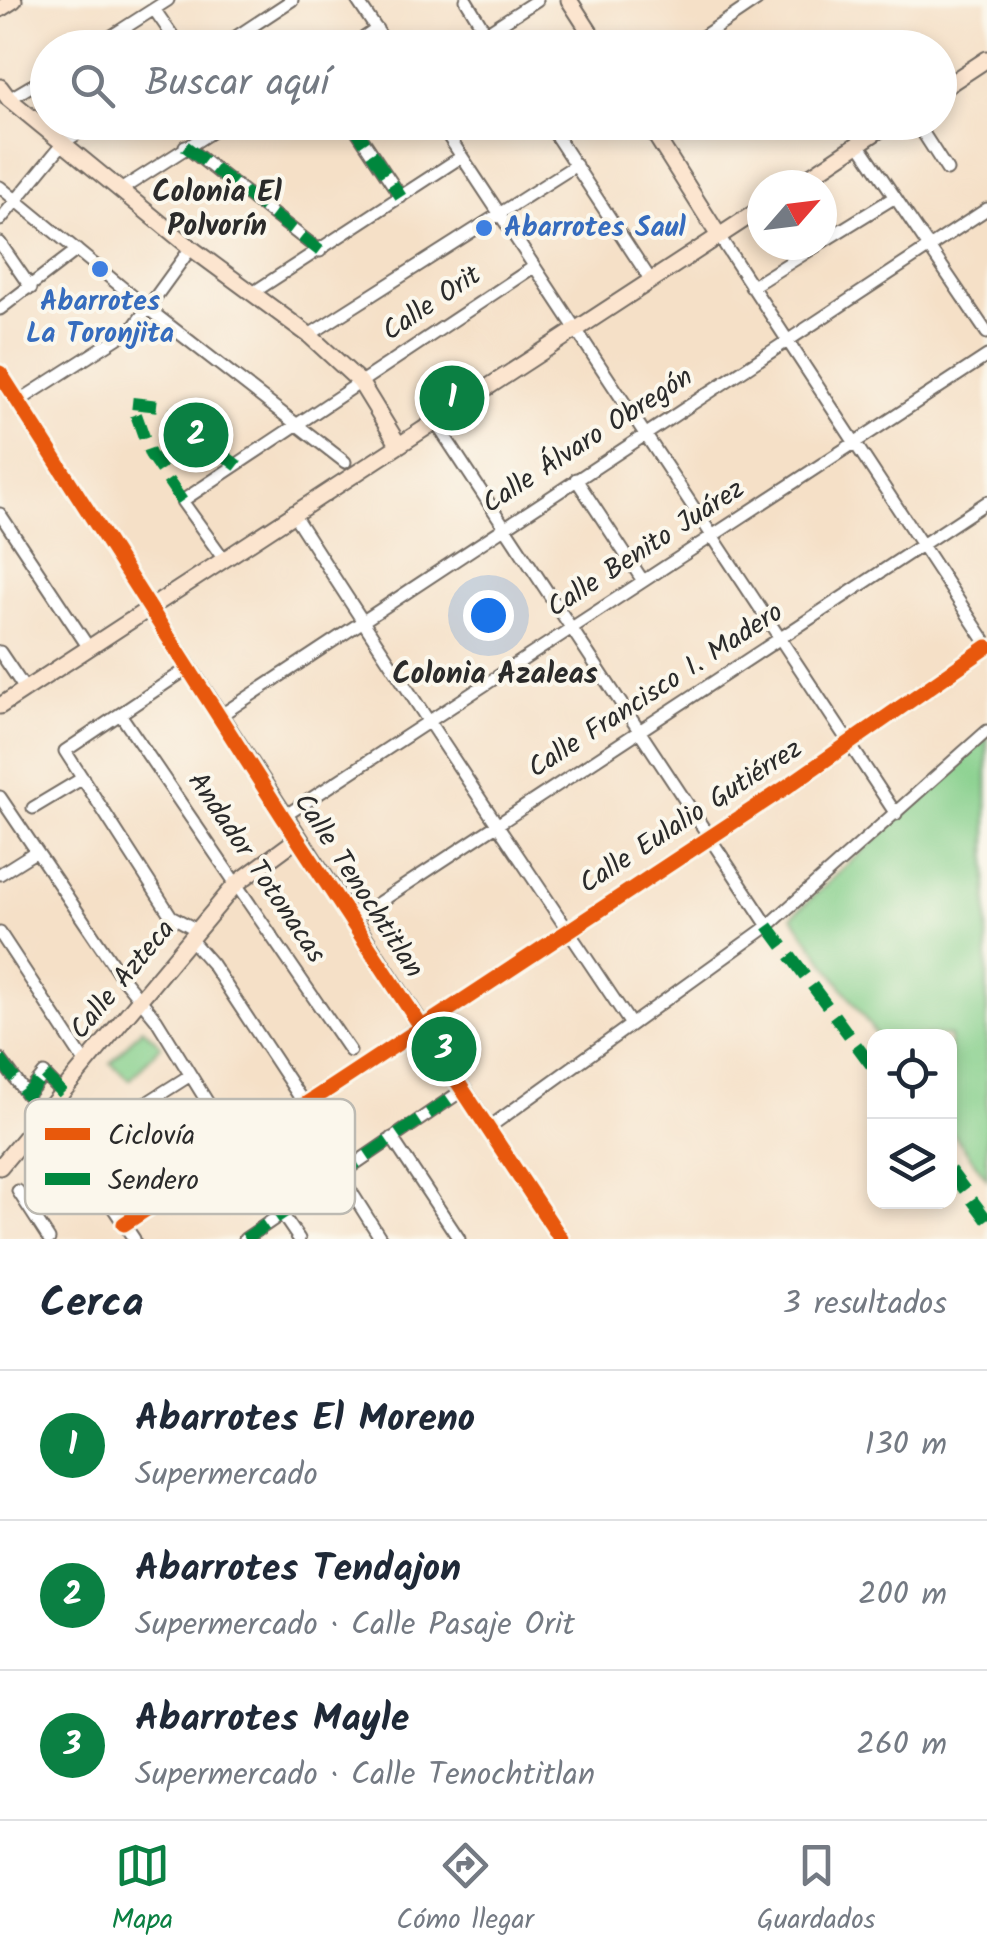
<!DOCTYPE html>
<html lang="es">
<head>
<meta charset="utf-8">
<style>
  :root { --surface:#fff; --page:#f6f6f7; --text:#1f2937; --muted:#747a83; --line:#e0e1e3; --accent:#0b8043 }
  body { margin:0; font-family:Kalam,sans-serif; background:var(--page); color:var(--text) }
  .controls { position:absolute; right:30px; bottom:30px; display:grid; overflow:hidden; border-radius:20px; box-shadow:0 5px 15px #0003 }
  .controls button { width:90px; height:90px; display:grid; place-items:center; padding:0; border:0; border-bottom:2px solid var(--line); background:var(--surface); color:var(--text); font:50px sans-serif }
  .compass { position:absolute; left:747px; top:170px; width:90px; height:90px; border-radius:50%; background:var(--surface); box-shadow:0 5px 15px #0003; rotate:62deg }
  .you { position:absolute; left:488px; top:615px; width:35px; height:35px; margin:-25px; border:8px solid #fff; border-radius:50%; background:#1a73e8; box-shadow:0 0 0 15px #1a73e833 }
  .badge { display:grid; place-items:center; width:65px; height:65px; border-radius:50%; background:var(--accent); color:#fff; font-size:32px; font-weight:700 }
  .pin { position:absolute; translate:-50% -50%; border:5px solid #fff; box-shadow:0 2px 10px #0006 }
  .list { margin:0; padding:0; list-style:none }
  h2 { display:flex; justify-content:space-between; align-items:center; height:130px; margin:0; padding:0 40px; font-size:42px }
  h2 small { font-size:32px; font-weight:400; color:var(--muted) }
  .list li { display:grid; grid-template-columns:65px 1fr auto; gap:30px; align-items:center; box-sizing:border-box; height:150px; padding:0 40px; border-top:2px solid var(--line) }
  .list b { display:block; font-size:38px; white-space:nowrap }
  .list p { margin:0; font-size:32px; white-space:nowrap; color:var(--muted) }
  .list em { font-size:32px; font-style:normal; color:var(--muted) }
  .icon { flex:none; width:55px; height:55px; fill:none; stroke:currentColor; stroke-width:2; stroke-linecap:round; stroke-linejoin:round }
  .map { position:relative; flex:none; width:987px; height:1239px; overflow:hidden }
  .search { position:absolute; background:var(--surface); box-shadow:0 5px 15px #0003; left:30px; right:30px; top:30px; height:110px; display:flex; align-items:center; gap:25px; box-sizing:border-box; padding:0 35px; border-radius:55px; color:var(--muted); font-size:38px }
  .sheet { height:580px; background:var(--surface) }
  nav { display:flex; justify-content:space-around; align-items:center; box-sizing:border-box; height:140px; border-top:2px solid var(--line); background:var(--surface); font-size:28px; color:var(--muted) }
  nav a { display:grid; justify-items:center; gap:5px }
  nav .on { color:var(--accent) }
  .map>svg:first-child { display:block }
  .green { fill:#85cf8b; stroke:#587d5b; stroke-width:2.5 }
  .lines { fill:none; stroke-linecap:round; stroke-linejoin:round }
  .street-casing { stroke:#726a62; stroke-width:15 }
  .secondary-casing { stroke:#726a62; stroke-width:19 }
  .street { stroke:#fff; stroke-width:11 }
  .secondary { stroke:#fce5cf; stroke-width:15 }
  .quiet { stroke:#00873e; stroke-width:12; stroke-dasharray:25 12; stroke-linecap:butt }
  .cycleway-casing { stroke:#fbf7ec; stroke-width:21 }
  .cycleway { stroke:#e8590c; stroke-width:15 }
  .shop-dot { fill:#3f7fe0; stroke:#fbf7ec; stroke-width:4 }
  .labels { text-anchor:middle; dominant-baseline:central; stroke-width:8; stroke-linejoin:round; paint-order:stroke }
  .shop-label { font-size:28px; font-weight:bold; fill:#366cbe; stroke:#fbf7ec; text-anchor:start }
  .street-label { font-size:28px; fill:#2b2b2b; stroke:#fbf7ec }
  .neighbourhood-label { font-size:30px; font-weight:bold; fill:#2b2b2b; stroke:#fbf7ec }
  .key { fill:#fbf7ec; stroke:#bdbab2; stroke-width:2.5 }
  .key-label { font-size:28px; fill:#2b2b2b }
</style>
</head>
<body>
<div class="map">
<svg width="987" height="1239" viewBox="0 0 987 1239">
  <rect width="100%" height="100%" fill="#fbf7ec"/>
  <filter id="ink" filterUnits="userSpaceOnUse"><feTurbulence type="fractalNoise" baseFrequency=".01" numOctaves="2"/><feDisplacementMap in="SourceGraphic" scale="20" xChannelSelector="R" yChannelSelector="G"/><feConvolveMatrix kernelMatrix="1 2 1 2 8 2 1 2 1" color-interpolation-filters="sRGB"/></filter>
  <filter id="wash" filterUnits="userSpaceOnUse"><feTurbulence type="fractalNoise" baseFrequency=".0048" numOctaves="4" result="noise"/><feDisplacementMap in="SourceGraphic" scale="40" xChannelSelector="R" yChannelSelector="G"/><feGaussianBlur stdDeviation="2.25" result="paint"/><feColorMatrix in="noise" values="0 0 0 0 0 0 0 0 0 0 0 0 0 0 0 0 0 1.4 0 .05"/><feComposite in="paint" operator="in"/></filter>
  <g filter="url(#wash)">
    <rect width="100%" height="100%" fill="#f5e0c7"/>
    <path class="green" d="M987,737V1179L950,1129V1036H877L792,916Z
      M142,1028L161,1045L130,1080L111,1063Z"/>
  </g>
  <g filter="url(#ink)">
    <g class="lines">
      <g class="street-casing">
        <path id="street" d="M357,0L389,48
          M466,0L495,48
          M154,9L181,48
          M486,33L537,0
          M93,48L168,0
          M219,48L292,0
          M349,48L377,29
          M686,48L757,0
          M9,99L48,76
          M351,122L401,197
          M439,122L896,814
          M547,122L650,279
          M916,122L947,170
          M859,144L987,333
          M185,146L320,251
          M0,187L147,308L345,462
          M122,189L227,122
          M0,220L64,142L96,122
          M719,236L987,644
          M822,242L895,197
          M0,243L31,288
          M751,287L818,245
          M251,294L461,157
          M0,309L77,250
          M309,335L576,165
          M0,373L150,608
          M19,401L133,328L191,248
          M434,420L768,926
          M576,479L643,581
          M292,512C402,684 516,853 630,1023
          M0,514L89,648
          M223,558L182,501L532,268
          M0,652L25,689
          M187,669L65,751L171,916L197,930
          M120,714L350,1051
          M218,717L987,209
          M0,797L123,979L156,1019L219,1121
          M33,808L83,778
          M283,817L987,356
          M0,874L35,852
          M351,921L987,502
          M0,933L86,1064
          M190,939L212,964L305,1105
          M0,1059L27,1095L44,1074L63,1094
          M49,1112L134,1239
          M273,1126L318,1189
          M488,1128L768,926L987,731
          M93,1137L189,1076
          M392,1138L459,1239
          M340,1174L381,1239
          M18,1191L49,1239
          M282,1214L299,1239
          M124,1224L785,788L987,647
          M245,1239L463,1090"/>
      </g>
      <g class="secondary-casing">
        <path id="secondary" d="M569,0L600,48
          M0,9L14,0
          M0,87L9,99L191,248L309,335L360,382L398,444
          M940,90L987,59
          M647,122L719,236
          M797,185L891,122
          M150,608L561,1239
          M0,706L762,208
          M0,1167L236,884L297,839"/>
      </g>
      <use href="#street" class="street"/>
      <use href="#secondary" class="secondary"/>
      <path class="quiet" d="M351,122L401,197
        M185,146L320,251
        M182,501L150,454L132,403L159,406L238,466
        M768,926L874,1069
        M0,1059L27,1095L44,1074L63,1094
        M273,1126L318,1189
        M950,1170L987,1220
        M245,1239L463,1090"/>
      <g class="cycleway-casing">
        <path id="cycleway" d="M0,373L283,817L561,1239
          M124,1224L785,788L987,647"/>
      </g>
      <use href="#cycleway" class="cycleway"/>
    </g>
  </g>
  <g class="shop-dot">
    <circle cx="484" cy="228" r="10"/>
    <circle cx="100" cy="269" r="10"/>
  </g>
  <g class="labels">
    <g class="shop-label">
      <text x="504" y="228">Abarrotes Saul</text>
      <text x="100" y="302" text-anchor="middle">Abarrotes<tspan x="100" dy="32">La Toronjita</tspan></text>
    </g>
    <g class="street-label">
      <text transform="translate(432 304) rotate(-34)">Calle Orit</text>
      <text transform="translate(588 441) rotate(-33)">Calle Álvaro Obregón</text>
      <text transform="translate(646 549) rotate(-33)">Calle Benito Juárez</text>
      <text transform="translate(656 691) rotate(-33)">Calle Francisco I. Madero</text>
      <text transform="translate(691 817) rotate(-33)">Calle Eulalio Gutiérrez</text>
      <text transform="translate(256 868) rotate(56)">Andador Totonacas</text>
      <text transform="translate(358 886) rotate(57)">Calle Tenochtitlan</text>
      <text transform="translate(123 980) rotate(-50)">Calle Azteca</text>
    </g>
    <g class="neighbourhood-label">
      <text x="217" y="193">Colonia El<tspan x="217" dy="34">Polvorín</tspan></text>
      <text x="495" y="675">Colonia Azaleas</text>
    </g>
  </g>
  <rect x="25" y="1099" width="330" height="115" rx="15" class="key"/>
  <rect x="45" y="1128" width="45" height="12" fill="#e8590c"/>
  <rect x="45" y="1173" width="45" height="12" fill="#00873e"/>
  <g class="key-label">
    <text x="108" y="1144">Ciclovía</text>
    <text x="108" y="1189">Sendero</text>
  </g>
</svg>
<div class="controls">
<button><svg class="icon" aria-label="locate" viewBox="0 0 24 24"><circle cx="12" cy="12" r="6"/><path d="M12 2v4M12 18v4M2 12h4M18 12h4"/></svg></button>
<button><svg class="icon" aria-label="layers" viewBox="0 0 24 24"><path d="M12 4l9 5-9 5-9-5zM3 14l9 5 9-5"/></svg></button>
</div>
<svg class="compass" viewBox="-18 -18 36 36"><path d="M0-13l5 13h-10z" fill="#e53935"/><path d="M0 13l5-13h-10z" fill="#747a83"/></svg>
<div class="you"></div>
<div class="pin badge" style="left:452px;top:398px">1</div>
<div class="pin badge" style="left:196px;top:435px">2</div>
<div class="pin badge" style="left:444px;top:1049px">3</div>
<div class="search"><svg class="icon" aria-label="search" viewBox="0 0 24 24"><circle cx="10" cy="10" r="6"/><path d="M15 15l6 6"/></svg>Buscar aquí</div>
</div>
<section class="sheet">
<h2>Cerca<small>3 resultados</small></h2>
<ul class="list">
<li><span class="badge">1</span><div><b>Abarrotes El Moreno</b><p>Supermercado</p></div><em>130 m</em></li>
<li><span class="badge">2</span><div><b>Abarrotes Tendajon</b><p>Supermercado · Calle Pasaje Orit</p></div><em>200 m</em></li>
<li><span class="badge">3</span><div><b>Abarrotes Mayle</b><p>Supermercado · Calle Tenochtitlan</p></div><em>260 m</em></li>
</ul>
</section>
<nav>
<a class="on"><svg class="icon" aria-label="map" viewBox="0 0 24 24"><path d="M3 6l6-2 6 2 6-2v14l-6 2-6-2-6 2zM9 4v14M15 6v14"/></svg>Mapa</a>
<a><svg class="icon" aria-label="directions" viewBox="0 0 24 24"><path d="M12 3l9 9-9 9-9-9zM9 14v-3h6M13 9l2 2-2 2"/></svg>Cómo llegar</a>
<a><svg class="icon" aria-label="saved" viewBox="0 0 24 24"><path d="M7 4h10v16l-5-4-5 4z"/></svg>Guardados</a>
</nav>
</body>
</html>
